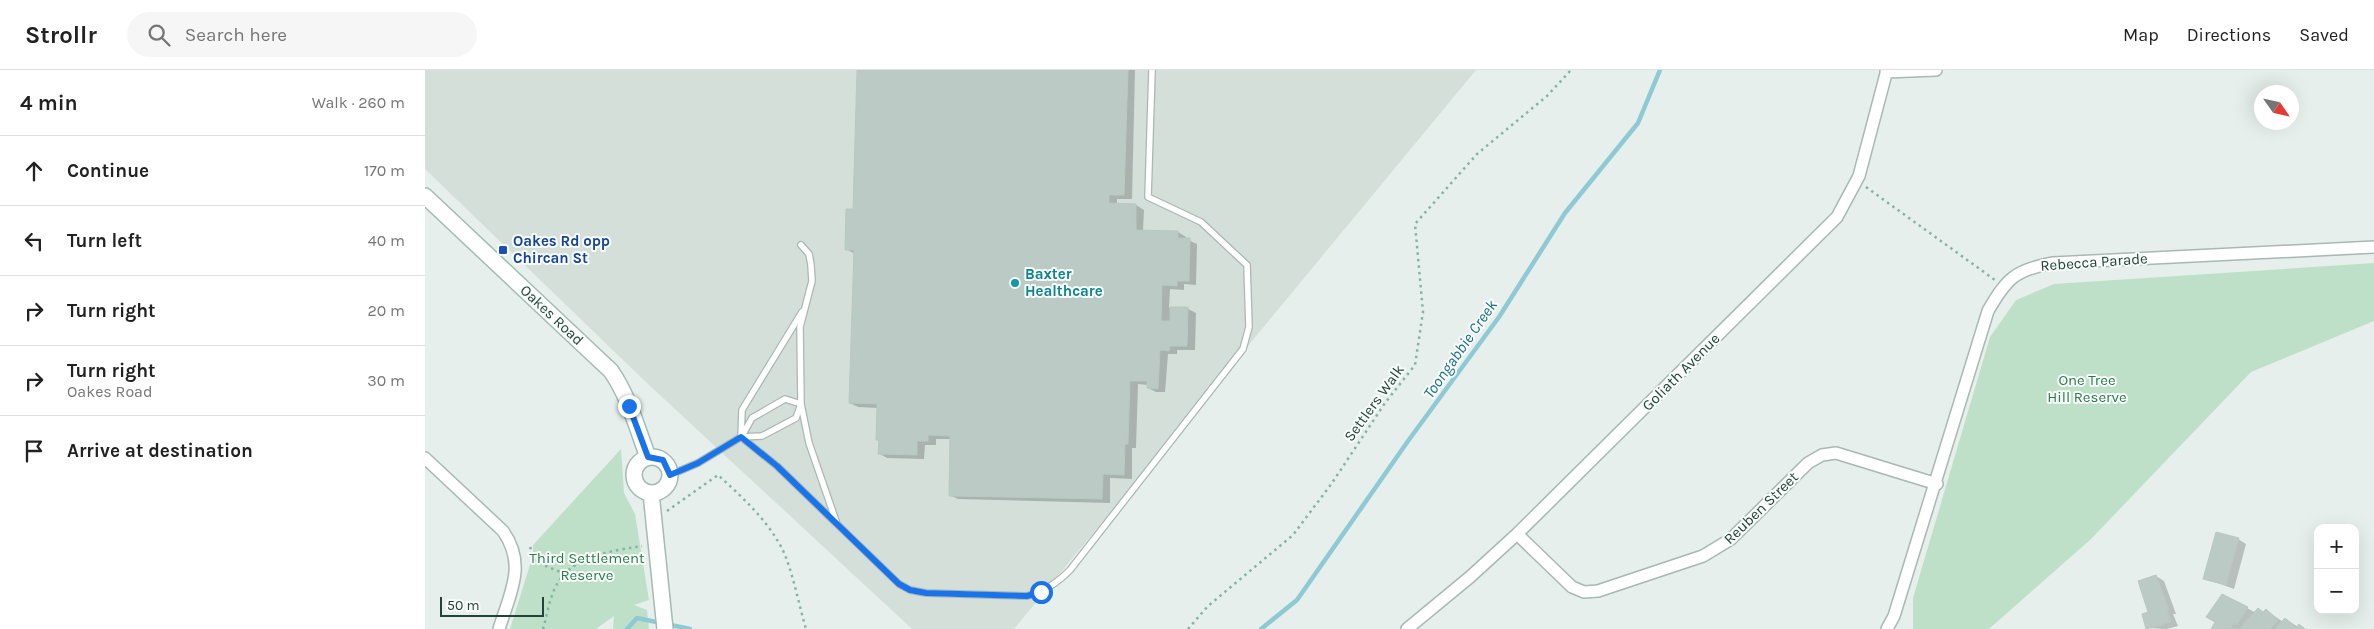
<!DOCTYPE html>
<html lang="en">
<head>
<meta charset="utf-8">
<style>
  :root { --surface:#fff; --page:#f6f6f6; --text:#222; --muted:#767676; --line:#e0e0e0 }
  body { margin:0; font-family:Karla,sans-serif; background:var(--page); color:var(--text) }
  .controls { position:absolute; right:15px; bottom:15px; display:grid; overflow:hidden; border-radius:10px; box-shadow:0 5px 20px #0002 }
  .controls button { width:45px; height:45px; display:grid; place-items:center; padding:0; border:0; border-bottom:1px solid var(--line); background:var(--surface); color:var(--text); font:25px sans-serif }
  .compass { position:absolute; left:1829px; top:15px; width:45px; height:45px; border-radius:50%; background:var(--surface); box-shadow:0 5px 20px #0002; rotate:124deg }
  .scale { position:absolute; left:15px; bottom:12px; width:104px; box-sizing:border-box; padding-left:5px; border:2px solid #24423a; border-top:0; font-size:14px; line-height:18px; white-space:nowrap; color:#24423a; -webkit-text-stroke:4px #f7fbf9; paint-order:stroke }
  .stop { position:absolute; width:15px; height:15px; margin:-11px; border:4px solid #1a73e8; border-radius:50%; background:#fff }
  .stop.end { background:#1a73e8; border-color:#fff; box-shadow:0 1px 5px #0008 }
  .list { margin:0; padding:0; list-style:none }
  h2 { display:flex; justify-content:space-between; align-items:center; height:65px; margin:0; padding:0 20px; font-size:21px }
  h2 small { font-size:16px; font-weight:400; color:var(--muted) }
  .list li { display:grid; grid-template-columns:32px 1fr auto; gap:15px; align-items:center; box-sizing:border-box; height:70px; padding:0 20px; border-top:1px solid var(--line) }
  .list b { display:block; font-size:19px; white-space:nowrap }
  .list p { margin:0; font-size:16px; white-space:nowrap; color:var(--muted) }
  .list em { font-size:16px; font-style:normal; color:var(--muted) }
  .icon { flex:none; width:28px; height:28px; fill:none; stroke:currentColor; stroke-width:2; stroke-linecap:round; stroke-linejoin:round }
  .map { position:relative; flex:none; width:1949px; height:559px; overflow:hidden }
  header { display:flex; align-items:center; gap:30px; box-sizing:border-box; height:70px; padding:0 25px; background:var(--surface); border-bottom:1px solid var(--line) }
  header strong { font-size:24px }
  nav { display:flex; gap:28px; margin-inline-start:auto; font-size:18px }
  .search { width:350px; height:45px; background:var(--page); display:flex; align-items:center; gap:12px; box-sizing:border-box; padding:0 18px; border-radius:28px; color:var(--muted); font-size:19px }
  main { display:flex }
  aside { flex:1; background:var(--surface) }
  .map>svg:first-child { display:block }
  .built { fill:#d4dfda }
  .green { fill:#bfe0c8 }
  .shadow { fill:#0003 }
  .lines { fill:none; stroke-linecap:round; stroke-linejoin:round }
  .stream { stroke:#8ec9d4; stroke-width:4.5 }
  .building { fill:#bbcac4; stroke:#b8c9c2 }
  .lane-casing { stroke:#a8b8b2; stroke-width:8 }
  .street-casing { stroke:#a8b8b2; stroke-width:14 }
  .secondary-casing { stroke:#a4bbb3; stroke-width:18 }
  .path { stroke:#86b3a5; stroke-width:2.5; stroke-dasharray:2.5 4; stroke-linecap:butt }
  .lane { stroke:#fff; stroke-width:5.5 }
  .street { stroke:#fff; stroke-width:11 }
  .secondary { stroke:#fff; stroke-width:15 }
  .route { stroke:#1a73e8; stroke-width:6 }
  .transit-dot { fill:#1a4fb4; stroke:#f7fbf9; stroke-width:2 }
  .culture-dot { fill:#0f9aa8; stroke:#f7fbf9; stroke-width:2 }
  .labels { text-anchor:middle; dominant-baseline:central; stroke-width:4; stroke-linejoin:round; paint-order:stroke }
  .transit-label { font-size:15px; font-weight:bold; fill:#164399; stroke:#f7fbf9; text-anchor:start }
  .street-label { font-size:15px; fill:#24423a; stroke:#f7fbf9 }
  .culture-label { font-size:15px; font-weight:bold; fill:#0d838f; stroke:#f7fbf9; text-anchor:start }
  .park-label { font-size:15px; fill:#2d7a4b; stroke:#f7fbf9 }
  .water-label { font-size:16px; font-style:italic; fill:#1c6f80; stroke:#f7fbf9 }
</style>
</head>
<body>
<header>
<strong>Strollr</strong>
<div class="search"><svg class="icon" aria-label="search" viewBox="0 0 24 24"><circle cx="10" cy="10" r="6"/><path d="M15 15l6 6"/></svg>Search here</div>
<nav><a>Map</a><a>Directions</a><a>Saved</a></nav>
</header>
<main>
<aside>
<h2>4 min<small>Walk · 260 m</small></h2>
<ul class="list">
<li><svg class="icon" aria-label="ahead" viewBox="0 0 24 24"><path d="M12 20V5M6 11l6-6 6 6"/></svg><div><b>Continue</b></div><em>170 m</em></li>
<li><svg class="icon" aria-label="left" viewBox="0 0 24 24"><path d="M17 20v-9H6M10 6l-5 5 5 5"/></svg><div><b>Turn left</b></div><em>40 m</em></li>
<li><svg class="icon" aria-label="right" viewBox="0 0 24 24"><path d="M7 20v-9h11M14 6l5 5-5 5"/></svg><div><b>Turn right</b></div><em>20 m</em></li>
<li><svg class="icon" aria-label="right" viewBox="0 0 24 24"><path d="M7 20v-9h11M14 6l5 5-5 5"/></svg><div><b>Turn right</b><p>Oakes Road</p></div><em>30 m</em></li>
<li><svg class="icon" aria-label="arrive" viewBox="0 0 24 24"><path d="M6 21V4h12l-3 4 3 4H6"/></svg><div><b>Arrive at destination</b></div></li>
</ul>
</aside>
<div class="map">
<svg width="1949" height="559" viewBox="0 0 1949 559">
  <rect width="100%" height="100%" fill="#e6efeb"/>
  <path class="built" d="M0,0H1051L589,559H487L223,314L0,99Z"/>
  <path class="green" d="M1949,193V251L1826,302L1666,469L1564,559H1488V528L1565,267L1591,230L1629,214Z
    M196,379L199,423L210,444L224,530L209,535L222,540L224,559H188L189,546L171,559H85L108,485V475Z"/>
  <path class="shadow" d="M433,0H710L707,129H692V135H711L719,140L718,161L753,162L761,167V169L772,174L771,215L759,214V220L745,219L744,238L763,239L771,243L770,280H752V284H743L740,322H731L723,318V315L713,314L711,378H707V409L685,408V433L533,429L525,425L526,369H511V375H500L499,389L462,388L455,384V371L452,370L453,338L433,337L425,333L430,184L421,179L429,140Z
    M1813,469L1821,474L1809,519L1779,508Z
    M1731,506L1739,511L1751,544H1748L1753,556L1742,559L1722,558Z
    M1822,538L1831,543H1839L1841,540L1858,552L1861,549L1873,557L1875,555L1881,559H1788Z"/>
  <g class="lines">
    <path class="stream" d="M202,559L212,548L265,559
      M836,559L872,530L983,371L1074,247L1140,143L1213,53L1235,0"/>
  </g>
  <path class="building" d="M432,0H703L699,125H684V133L711,134V160L753,161V168H765L764,211H752V216L737,215L736,251H745V237H763L762,276H745L744,281L735,280L733,319L722,318V311H705L703,374H700L699,405L678,404L677,429L524,426L525,366L503,365V371H492V385L453,384L454,370H451L452,334L424,333L429,180H420L421,139H428Z
    M1791,462L1814,468L1801,515L1778,509Z
    M1731,505L1744,540H1742L1746,552L1721,559L1717,544L1723,542L1713,511Z
    M1797,524L1823,537L1812,555L1809,553L1806,557L1810,559H1786L1790,552L1781,547Z
    M1833,538L1838,542L1841,539L1853,550L1845,559H1814Z
    M1860,548L1871,558L1874,554L1880,559H1850Z"/>
  <g class="lines">
    <g class="lane-casing">
      <path id="lane" d="M376,175L384,184L386,195L387,211L375,257L376,334L384,373L412,454L474,514L485,520L501,523L602,526C620,521 632,513 645,500L818,279L824,257L822,195L776,152L723,127L727,0
        M317,366L327,348L360,329L376,334
        M316,367L317,340L377,242
        M316,367L352,396L411,453
        M245,405L273,393L316,367L337,366L371,348L376,334"/>
    </g>
    <g class="street-casing">
      <path id="street" d="M1461,2L1511,0
        M0,388L78,461C102,495 85,523 74,559
        M1092,464L1147,517L1159,522L1173,521L1278,486L1306,469L1383,393L1397,385L1411,383L1512,414
        M982,559L1045,507L1092,464L1412,147L1434,106L1462,0
        M1462,559L1469,546L1563,241C1582,208 1590,200 1628,193L1949,177"/>
    </g>
    <g class="secondary-casing">
      <path id="secondary" d="M0,126L186,301C204,327 212,358 223,387
        M209 405a18 18 0 1 1 36 0a18 18 0 1 1-36 0Z
        M226,423L240,559"/>
    </g>
    <path class="path" d="M1441,117L1570,210
      M242,441L293,405C318,428 346,453 360,485C369,508 374,535 381,559
      M105,477L111,492L140,504
      M118,559C122,546 124,530 130,518C145,486 186,481 217,476
      M763,559L783,536L868,465L907,413L960,333L990,295L998,242L990,154L1052,84L1122,26L1146,0"/>
    <use href="#lane" class="lane"/>
    <use href="#street" class="street"/>
    <use href="#secondary" class="secondary"/>
  </g>
  <g class="lines">
    <path class="route" d="M204,336L223,387L238,390L245,405L273,393L316,367L352,396L474,514L485,520L501,523L602,526L616,522"/>
  </g>
  <rect class="transit-dot" x="73" y="175" width="10" height="10" rx="2.5"/>
  <circle class="culture-dot" cx="590" cy="213" r="5"/>
  <g class="labels">
    <g class="transit-label">
      <text x="88" y="171">Oakes Rd opp<tspan x="88" dy="17">Chircan St</tspan></text>
    </g>
    <g class="street-label">
      <text transform="translate(1669 192) rotate(-4)">Rebecca Parade</text>
      <text transform="translate(127 245) rotate(43)">Oakes Road</text>
      <text transform="translate(1256 302) rotate(-45)">Goliath Avenue</text>
      <text transform="translate(949 333) rotate(-54)">Settlers Walk</text>
      <text transform="translate(1336 438) rotate(-44)">Reuben Street</text>
    </g>
    <g class="culture-label">
      <text x="600" y="204">Baxter<tspan x="600" dy="17">Healthcare</tspan></text>
    </g>
    <g class="park-label">
      <text x="1662" y="310">One Tree<tspan x="1662" dy="17">Hill Reserve</tspan></text>
      <text x="162" y="488">Third Settlement<tspan x="162" dy="17">Reserve</tspan></text>
    </g>
    <g class="water-label">
      <text transform="translate(1035 279) rotate(-55)">Toongabbie Creek</text>
    </g>
  </g>
</svg>
<div class="controls">
<button>+</button>
<button>−</button>
</div>
<svg class="compass" viewBox="-18 -18 36 36"><path d="M0-13l5 13h-10z" fill="#e53935"/><path d="M0 13l5-13h-10z" fill="#767676"/></svg>
<div class="scale">50 m</div>
<div class="stop" style="left:616px;top:522px"></div>
<div class="stop end" style="left:204px;top:336px"></div>
</div>
</main>
</body>
</html>
